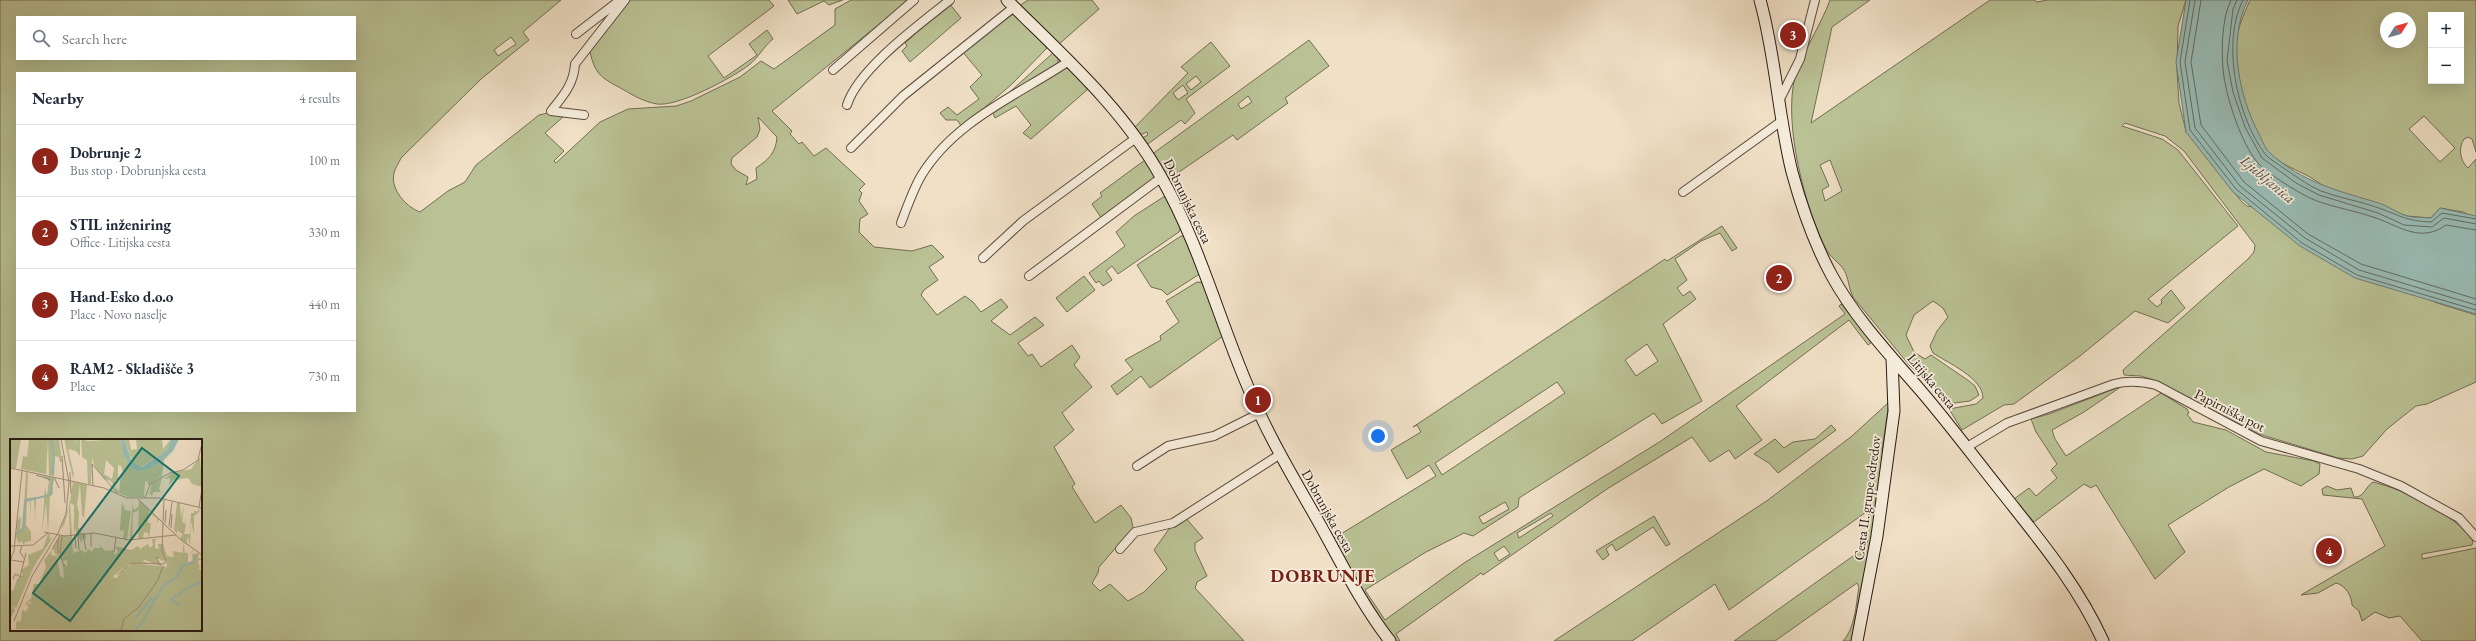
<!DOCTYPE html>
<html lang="en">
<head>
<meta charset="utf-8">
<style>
  :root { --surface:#fff; --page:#f6f6f7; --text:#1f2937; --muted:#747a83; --line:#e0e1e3; --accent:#8f2418 }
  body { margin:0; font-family:"EB Garamond",serif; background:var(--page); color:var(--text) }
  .controls { position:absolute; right:12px; top:12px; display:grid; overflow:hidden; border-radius:0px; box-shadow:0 4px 16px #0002 }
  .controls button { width:36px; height:36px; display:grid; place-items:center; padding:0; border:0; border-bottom:1px solid var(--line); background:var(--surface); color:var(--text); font:20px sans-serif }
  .compass { position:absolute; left:2380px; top:12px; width:36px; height:36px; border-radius:50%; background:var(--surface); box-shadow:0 4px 16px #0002; rotate:53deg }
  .you { position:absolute; left:1378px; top:436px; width:14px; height:14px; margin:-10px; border:3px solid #fff; border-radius:50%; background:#1a73e8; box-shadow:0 0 0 6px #1a73e833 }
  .badge { display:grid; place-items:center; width:26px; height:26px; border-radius:50%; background:var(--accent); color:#fff; font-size:13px; font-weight:700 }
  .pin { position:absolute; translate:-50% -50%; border:2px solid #fff; box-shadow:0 1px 4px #0006 }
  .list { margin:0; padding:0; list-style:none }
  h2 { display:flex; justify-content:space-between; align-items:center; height:52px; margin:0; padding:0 16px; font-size:17px }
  h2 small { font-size:13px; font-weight:400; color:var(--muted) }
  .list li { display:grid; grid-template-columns:26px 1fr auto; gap:12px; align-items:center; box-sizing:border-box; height:72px; padding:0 16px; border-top:1px solid var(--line) }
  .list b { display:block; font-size:15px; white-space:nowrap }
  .list p { margin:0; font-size:13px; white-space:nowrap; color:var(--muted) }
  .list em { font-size:13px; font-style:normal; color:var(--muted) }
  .icon { flex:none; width:22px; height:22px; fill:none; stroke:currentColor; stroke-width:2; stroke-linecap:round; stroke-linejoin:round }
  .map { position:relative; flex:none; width:2476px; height:641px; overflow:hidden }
  .search { position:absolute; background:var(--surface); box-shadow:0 4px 16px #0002; left:16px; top:16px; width:340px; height:44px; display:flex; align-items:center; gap:10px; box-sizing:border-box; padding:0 14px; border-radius:0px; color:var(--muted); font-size:15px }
  .panel { position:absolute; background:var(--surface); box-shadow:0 4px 16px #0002; left:16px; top:72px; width:340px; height:340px; border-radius:0px }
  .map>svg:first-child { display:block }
  .green { fill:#bac295; stroke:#726e54; fill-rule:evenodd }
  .water { fill:#9abdb6; stroke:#6e7c74 }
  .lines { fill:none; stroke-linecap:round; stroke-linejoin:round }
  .shore { stroke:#626c64; stroke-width:1 }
  .street-casing { stroke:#5c4c3f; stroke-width:10 }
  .secondary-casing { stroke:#2b1a12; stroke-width:13 }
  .street { stroke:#f5ebda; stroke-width:8 }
  .secondary { stroke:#f5ebda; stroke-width:11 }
  .labels { text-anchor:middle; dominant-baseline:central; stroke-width:3.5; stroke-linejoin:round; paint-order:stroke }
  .street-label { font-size:14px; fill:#2b1a12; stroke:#f5ebda }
  .water-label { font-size:15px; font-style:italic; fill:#52534b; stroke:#f5ebda }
  .district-label { font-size:18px; font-weight:bold; letter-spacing:1px; fill:#7a1f14; stroke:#f5ebda }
  .inset-river { fill:none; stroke:#9abdb6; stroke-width:2 }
  .inset-road { fill:none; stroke:#a1917e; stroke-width:1 }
  .view { fill:#0f766e; fill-opacity:0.15; stroke:#0f766e; stroke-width:2 }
  .inset-edge { fill:none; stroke:#2b1a12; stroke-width:2 }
</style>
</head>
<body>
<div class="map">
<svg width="2476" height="641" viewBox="0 0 2476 641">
  <rect width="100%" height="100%" fill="#f0e0c6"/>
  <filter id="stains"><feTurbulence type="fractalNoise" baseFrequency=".005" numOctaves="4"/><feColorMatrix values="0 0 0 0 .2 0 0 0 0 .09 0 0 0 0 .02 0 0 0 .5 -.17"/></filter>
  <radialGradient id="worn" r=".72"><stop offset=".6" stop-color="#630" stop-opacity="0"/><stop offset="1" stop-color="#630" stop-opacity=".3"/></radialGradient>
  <path class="green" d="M0,0H561L523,32L529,40L481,79L401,158C399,163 395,168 394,173C390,189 406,207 420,212L448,191L465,182L476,165L539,115L548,113L563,117L545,133L564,151L554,161L556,163L600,122L628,109L676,106L691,101L740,77L761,61L774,69L835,25V9L851,0H909L772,111L792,131L790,134L799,144L802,142L814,156L826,148L865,184L859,190L862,193L859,201L868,214L860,219L859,232L874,247L912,251L932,245L944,257L929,267L938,280L924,290L921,295L937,315L965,296L973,302L981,312L1001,299L1008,307L991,321L1010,335L1035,317L1044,325L1018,343L1028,356L1032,354L1041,367L1072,345L1080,357L1074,365L1092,387L1062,413L1074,430L1054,447L1075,484L1072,487L1095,523L1121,505L1131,518L1133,528L1099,567L1098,573L1092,583L1100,591L1110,584L1128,601L1144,592L1167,569L1154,550L1169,529L1185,517L1203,538L1195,543V550L1207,576L1197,582L1195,588L1244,641H0ZM17,17H355V59H17ZM511,37L516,44L498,56L494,50ZM17,73H355V411H17ZM758,117L777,137C776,153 768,160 756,168L757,179L746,185L748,177L736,170L731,164L732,158L757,137L760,129ZM11,440H201V630H11Z
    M628,0H769L774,6L708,56L724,78L757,55L749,44L767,30L773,39C763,47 759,57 749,65C732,78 678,107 657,104C645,102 634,96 624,90C600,77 595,75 589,48Z
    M788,0H843L829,5L824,1L797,14Z
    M1028,0H1092L1099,9L1058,45L1019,6Z
    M1830,0H1870L1832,27L1811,123L1990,0H2035L2037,2L2047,0H2186L2178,26L2177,71L2179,103L2186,131L2242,202L2247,206L2258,208L2415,293L2437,303L2476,315V382L2427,404L2416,406L2387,429L2363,456L2352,459L2338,458L2259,434L2154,380L2141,376L2124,375L2123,370L2248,259L2254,252L2255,245L2184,151L2165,136L2125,123L2122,126L2162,139L2178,150L2238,226L2148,299L2157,307L2162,303L2161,300L2171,290L2185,308L2168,323L2135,311L2080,356L2014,404L2004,405L1962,430L1949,409L1976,404L1983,398C1983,378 1948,363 1933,353L1930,346L1937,331L1948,317L1943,308L1933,301L1914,315L1906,335L1914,352L1925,359L1931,355L1969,381L1975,386L1979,395L1970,401L1947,404L1935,390L1936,387L1931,381L1927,382L1910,366L1853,297C1849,289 1849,282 1846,274C1843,265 1832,259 1827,251C1805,208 1783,125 1795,77C1802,53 1821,25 1830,0ZM1830,160L1842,191L1825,201L1822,190L1829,186L1820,165Z
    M2250,0H2476V152L2472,139L2468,137L2464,139C2458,148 2460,161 2468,168L2476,159V218L2463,212L2440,208L2431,218L2407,216L2328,191C2314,175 2291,170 2274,158C2249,140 2235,82 2235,52C2235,34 2243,16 2250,0ZM2431,15H2461V81H2431ZM2386,18H2410V42H2386ZM2424,116L2455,148L2440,162L2409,129Z
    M949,3L961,18L910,62L902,51L907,46L905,43Z
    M1015,13L1047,48L1012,84L962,127L957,120H946L940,113L948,107L957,115L979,99L970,87L982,75L961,50Z
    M1309,40L1329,66L1285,98L1288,103L1237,140L1233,135L1166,181L1151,155ZM1248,96L1252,102L1241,109L1238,104Z
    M1211,42L1230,66L1186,99L1195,113L1185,124L1181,120L1145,146L1140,139L1148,135L1147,132L1138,136L1133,129L1188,73L1181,67ZM1196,76L1201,82L1191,90L1186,84ZM1183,85L1188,93L1178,100L1173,93Z
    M1054,52L1058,57V64L1002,99Z
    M1062,68H1068L1086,85L1087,90L1031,139L1023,133L1031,125L1016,106L995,118L993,113Z
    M1145,160L1156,177L1154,180L1102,219L1092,204L1102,196L1100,193Z
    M1165,196L1181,226L1179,232L1118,274L1112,266L1106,271L1112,280L1103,286L1099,281L1096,283L1089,273L1125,246L1116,232L1134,216Z
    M1722,226L1737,248L1732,251L1720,233L1701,241L1675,259L1687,280L1677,288L1683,296L1690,291L1696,299L1663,324L1702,401L1662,424L1654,413L1519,498L1518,507L1473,536L1464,533L1426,552L1365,590L1385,620L1464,563L1661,441L1845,314L1839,306L1841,304L1872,342L1868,345L1849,320L1736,406L1762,440L1735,459L1729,450L1710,462L1692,437L1607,489L1483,575L1481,573L1396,634L1400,641H1395L1331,540L1436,476L1429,465L1407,479L1391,450L1421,432L1417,425L1413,427L1665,259L1667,261ZM1647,344L1658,361L1636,376L1625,360ZM1557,382L1565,393L1442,475L1435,463ZM1505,502L1509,509L1483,524L1479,517ZM1551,513L1553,516L1519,538L1517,533ZM1504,546L1510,554L1499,561L1494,553Z
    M1181,236L1186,237L1201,273L1167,295L1162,290L1151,287L1137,265Z
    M1084,276L1095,290L1067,312L1056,298Z
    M1197,282L1204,283L1223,336L1150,388L1141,376L1117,395L1111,386L1133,370L1125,360L1161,340L1160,336L1179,322L1166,301Z
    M2122,386L2084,412L2052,430L2055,439L2066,456L2161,393L2187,409L2189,413L2187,414L2193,422L2226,430L2266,452L2314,461L2320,464L2319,474L2301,486L2264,469L2229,487L2168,525L2185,552L2155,579L2096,485L2091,488L2084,484L2034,522L2014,499L2029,488L2036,496L2057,478L2051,470L2057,464L2036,432L2031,419L2049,414Z
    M1889,402L1882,451L1884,458L1865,581L1852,641H1843C1855,629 1856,604 1859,587L1857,583L1775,641H1734L1867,546L1869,510L1729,610L1715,584L1632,641H1554L1768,500L1852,436Z
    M1831,425L1836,430L1778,473L1769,463L1754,454L1775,439L1784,448L1793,442L1815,439Z
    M2373,482C2405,490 2454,513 2473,541L2472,545L2422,554V559L2476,548V641H2422L2400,616L2389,618L2375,612L2362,621L2359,611L2352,605C2352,596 2345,585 2336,583L2318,593L2301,595L2385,546L2362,499L2323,495L2322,489L2327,486L2337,490L2351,488L2354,497C2364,498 2365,487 2373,482Z
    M1654,516L1670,544L1666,546L1653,527L1616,551L1612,544L1606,549L1609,555L1603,560L1596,551Z"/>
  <path class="water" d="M2186,0H2248C2227,41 2239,96 2259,134C2262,140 2265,149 2270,153C2302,182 2338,191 2379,203C2388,206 2397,213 2407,216C2414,218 2423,217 2431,218L2440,208L2476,216V314L2355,278L2300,246L2233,192L2186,132L2176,62Z"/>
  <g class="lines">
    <path class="shore" d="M2190,0L2180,62L2190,130L2236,189L2302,243L2357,275L2476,310
      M2195,0L2185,62L2195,128L2240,186L2305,238L2359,270L2476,305
      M2201,0L2191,62L2201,125L2244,182L2308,234L2361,264L2476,299
      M2231,0C2221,19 2221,57 2224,77C2228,102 2241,142 2257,162C2266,173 2303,196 2317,201C2336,208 2357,211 2376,218C2401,227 2421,243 2446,225L2476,230
      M2237,0L2233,9L2227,61L2233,92L2245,127L2262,158L2296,183L2319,195L2378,213L2404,225L2432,227L2444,218L2476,224
      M2243,0C2221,42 2237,117 2265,154C2269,159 2277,163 2282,167C2294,175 2307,185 2321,191C2339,198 2360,201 2379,208C2401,216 2406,221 2431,222L2442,213L2476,219"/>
    <g class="street-casing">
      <path id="street" d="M576,34L620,0
        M833,70L914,0
        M1780,99L1800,59L1815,0
        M847,105C858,69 920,24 950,0
        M584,115L551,111C563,96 574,84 575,64L625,0
        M851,148L903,96L1014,7
        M1683,192L1783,120
        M901,223C907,207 913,190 921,176C954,121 1018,95 1069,61
        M983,258L1023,221L1136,138
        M1029,276L1162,177
        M1967,447L2007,423L2114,384C2129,380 2141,381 2156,385L2261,441L2359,469L2401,486L2459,518L2476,537
        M1137,466L1168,446L1214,436L1260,413
        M1120,549L1135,532L1173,523L1279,455"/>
    </g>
    <g class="secondary-casing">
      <path id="secondary" d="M1007,0C1062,55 1123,108 1161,177C1199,243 1218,317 1248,387C1267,434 1293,477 1318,521C1341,562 1361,604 1390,641
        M1760,0C1776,57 1778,116 1792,172C1802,209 1814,243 1832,276C1855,318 1890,355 1921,391C1950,425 1977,461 2005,496C2042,543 2078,586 2103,641
        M1857,641L1877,536L1894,411L1892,358"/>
    </g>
    <use href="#street" class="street"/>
    <use href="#secondary" class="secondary"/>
  </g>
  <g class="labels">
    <g class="street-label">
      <text transform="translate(1188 201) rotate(64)">Dobrunjska cesta</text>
      <text transform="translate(1932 381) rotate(50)">Litijska cesta</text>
      <text transform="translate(2230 410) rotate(27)">Papirniška pot</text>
      <text transform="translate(1867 498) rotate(-82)">Cesta II. grupe odredov</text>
      <text transform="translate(1328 511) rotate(61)">Dobrunjska cesta</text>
    </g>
    <g class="water-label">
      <text transform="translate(2268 179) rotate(40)">Ljubljanica</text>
    </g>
    <g class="district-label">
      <text x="1323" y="575">DOBRUNJE</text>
    </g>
  </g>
  <g transform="translate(10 439)">
    <rect width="192" height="192" fill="#f0e0c6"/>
    <path d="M3,0H11L6,29H0V3ZM19,0H49L52,22L50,24L49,18L44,17V37L39,36L38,1L36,35L11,30L13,17L17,18ZM54,0H65V5L66,0H70V17L66,12L58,10L64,35L63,39ZM71,0L78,2L111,0L116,21L127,32L145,26L162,15L154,21L152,37L138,46L137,42L135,43L134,58H118L107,53L101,42L94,40L84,26L82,18L81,45H78L77,21L72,18ZM96,21L104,29L102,40L94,35ZM108,26L111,27L113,33L111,36L109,53L105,48V41H108ZM114,0H119L121,11L127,10L126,0H152L153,10L161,0L157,11L131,28L123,24ZM190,18L192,48L182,45L178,39L164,41L159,46L160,39L154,40L164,33L181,30ZM16,33L18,34L17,59L31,58L26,60L25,82L24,60H21L20,82V61L17,63L16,86L21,93V102L15,103L14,106L11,102L9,105L6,98L8,77V82L10,77L11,81L10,92L13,86ZM29,36L42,38L43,55L40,57L38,93L36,64L32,92L35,48L37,57L39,41L38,43V40ZM152,39L149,50L151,53H144L141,58V55L137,54L140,53L141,45ZM63,43L77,46L74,79L72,76L70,45L67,66L69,74L68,89L72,90L71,95H76V100H73L71,104L68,95H66V87L64,95V66L60,64L63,114L72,111L75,114L79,110L82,113L84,109H90V106L95,112L103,111L105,116L108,113L105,107L121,111L128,107L130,110L138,105L140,109L143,106L142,100H148L145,101V109L149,110L148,105H153L157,117L164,118L163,112L173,114V103L175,114H181L183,110L182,114H178V124L183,122L182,115L189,114L188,119L192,120L188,122L189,127H192L188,129L192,132V192L6,190V183L11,182L12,171L18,173L16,171L19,169L15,163L20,165L22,163H17L21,159L24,145H29L36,128L34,121L42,111L41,116L47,117L50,137L54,139L53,127H57V121L52,122L50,114L45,115L43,109L50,97L60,96L59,69L54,86L51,90L59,67ZM146,117L152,122L156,121L157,128L121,124L120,127L114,129L116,132L113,131L107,139H104L103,137L120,124H137L132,122L135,121L150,127ZM123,60V70H126L129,66V71L123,74L122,100H113L114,91L110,92V90L112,63L115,71L121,72L117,100H120ZM129,61L149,80L147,84V79L143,77V99V76L139,71L138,84H141L139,100L138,94L134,93L133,100H128ZM167,64H170L171,79L174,66L172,83L176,85L174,95H180L181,74H184V71L187,73L190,68L189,73L184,77V95L181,82L180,107L178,97L176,105L170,100L173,95L167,91L168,82L167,95L164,91ZM38,95H40L39,100L43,98L24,127L6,169L3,167L5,171L0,180V153L4,150L7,140L13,136L11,131L19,126L18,116L33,110Z" fill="#bac295" fill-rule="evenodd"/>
    <path d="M111,0H114L122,23L132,28L157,11L161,0H169L163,12L152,22L138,30L127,32L119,26L114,16L106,21L114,16Z" fill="#9abdb6"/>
    <path class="inset-river" d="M41,0L44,18L43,36M7,95L13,90L15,62L40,56L43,39M170,166L161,161L179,148L192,143M126,178L141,160L144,161M124,192L131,185L153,147L167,138L172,127L183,123L185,117"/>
    <path class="inset-road" d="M52,17L55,64M0,29L94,49L117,59H149L192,69M60,33L61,54M26,36L41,41M44,38L49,49M83,47L82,25L107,54M135,59L140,45L160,34L173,31L188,21L191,8M128,60L170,100L192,116M189,68L192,50M153,82L154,61M155,84L156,71M159,87L162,63M161,89L162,75M34,93L55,97L84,94L119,101L166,96M73,94L76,111M81,94V108M65,95L66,109M68,95L69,111M52,97L50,116L54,127L55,125M48,100V118M12,106L10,113L14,119M0,107L23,106L38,94M42,111L50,96M104,113L106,99M149,119L146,118L151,127M1,121L14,123M0,122L4,112L12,32M107,136L121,124L154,125L156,121L152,112L153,83M10,138L16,114M3,140L5,135L11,138M4,182L22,137L48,94L56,75L59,43L51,0M111,192L114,180L129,168L148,141L153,127"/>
    <path class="view" d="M132,9L169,37L60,182L23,154Z"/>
    <rect width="192" height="192" class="inset-edge"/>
  </g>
  <rect width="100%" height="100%" filter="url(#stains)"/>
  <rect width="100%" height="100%" fill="url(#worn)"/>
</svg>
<div class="controls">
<button>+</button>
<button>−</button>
</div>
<svg class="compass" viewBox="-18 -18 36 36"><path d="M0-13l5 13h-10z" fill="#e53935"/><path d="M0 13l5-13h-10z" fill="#747a83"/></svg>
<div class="you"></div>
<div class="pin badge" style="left:1258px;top:400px">1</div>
<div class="pin badge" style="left:1779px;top:278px">2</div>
<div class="pin badge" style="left:1793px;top:35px">3</div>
<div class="pin badge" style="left:2329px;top:551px">4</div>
<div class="search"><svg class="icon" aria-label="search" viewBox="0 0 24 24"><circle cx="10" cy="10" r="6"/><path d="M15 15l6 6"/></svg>Search here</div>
<section class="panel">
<h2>Nearby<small>4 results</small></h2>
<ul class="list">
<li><span class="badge">1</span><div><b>Dobrunje 2</b><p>Bus stop · Dobrunjska cesta</p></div><em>100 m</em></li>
<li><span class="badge">2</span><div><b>STIL inženiring</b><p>Office · Litijska cesta</p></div><em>330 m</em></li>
<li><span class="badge">3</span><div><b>Hand-Esko d.o.o</b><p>Place · Novo naselje</p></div><em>440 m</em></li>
<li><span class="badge">4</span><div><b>RAM2 - Skladišče 3</b><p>Place</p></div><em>730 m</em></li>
</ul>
</section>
</div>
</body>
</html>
